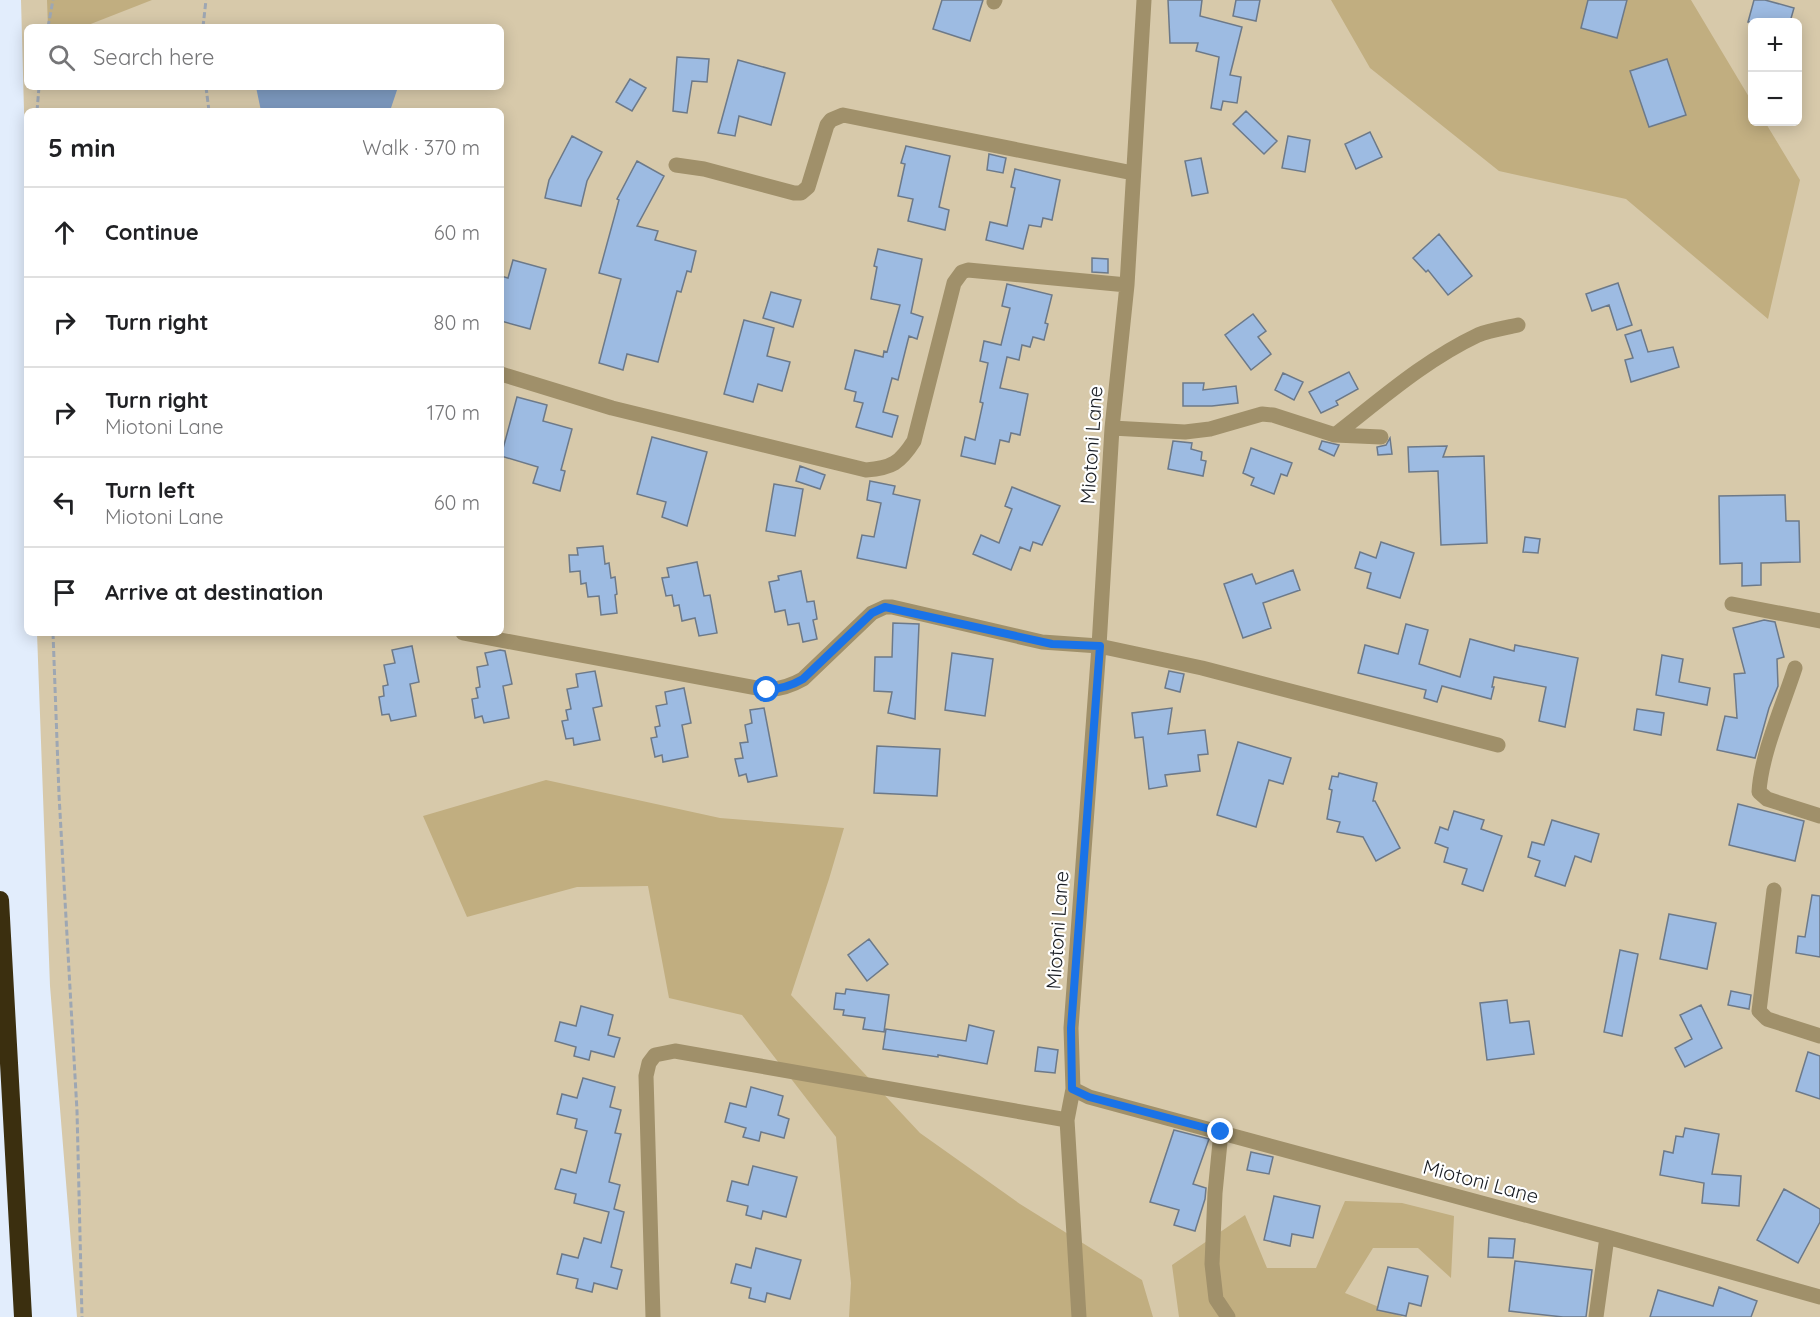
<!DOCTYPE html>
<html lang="en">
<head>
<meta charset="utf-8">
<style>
  :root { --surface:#fff; --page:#f6f6f6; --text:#202124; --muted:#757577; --line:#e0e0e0 }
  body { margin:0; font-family:Quicksand,sans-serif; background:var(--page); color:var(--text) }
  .controls { position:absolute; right:18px; top:18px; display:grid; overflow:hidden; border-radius:9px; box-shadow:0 3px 15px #0003 }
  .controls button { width:54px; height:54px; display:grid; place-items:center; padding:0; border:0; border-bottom:2px solid var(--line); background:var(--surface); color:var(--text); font:30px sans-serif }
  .stop { position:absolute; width:18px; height:18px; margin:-14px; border:4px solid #1a73e8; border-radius:50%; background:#fff }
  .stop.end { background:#1a73e8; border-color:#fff; box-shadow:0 2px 6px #0008 }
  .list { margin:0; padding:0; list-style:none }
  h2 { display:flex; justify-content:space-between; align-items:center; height:78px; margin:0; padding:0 24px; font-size:26px }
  h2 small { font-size:20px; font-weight:400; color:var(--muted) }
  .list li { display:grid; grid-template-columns:39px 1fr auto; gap:18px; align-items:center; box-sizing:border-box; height:90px; padding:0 24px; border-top:2px solid var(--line) }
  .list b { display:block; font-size:22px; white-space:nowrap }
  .list p { margin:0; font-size:20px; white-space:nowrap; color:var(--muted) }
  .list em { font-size:20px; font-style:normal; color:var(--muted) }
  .icon { flex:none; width:33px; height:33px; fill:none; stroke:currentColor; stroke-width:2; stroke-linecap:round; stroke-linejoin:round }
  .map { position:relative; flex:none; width:1820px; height:1317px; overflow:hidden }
  .search { position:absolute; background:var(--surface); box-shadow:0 3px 15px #0003; left:24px; top:24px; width:480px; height:66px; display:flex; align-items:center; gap:15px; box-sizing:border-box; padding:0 21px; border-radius:9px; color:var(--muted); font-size:22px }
  .panel { position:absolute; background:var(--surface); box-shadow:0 3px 15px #0003; left:24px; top:108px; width:480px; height:528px; border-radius:9px }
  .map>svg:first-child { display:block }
  .green { fill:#d7c9aa; fill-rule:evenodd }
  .forest { fill:#c1ae80 }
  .water { fill:#7e9bc1 }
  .building { fill:#9dbbe2; stroke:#6c7989; stroke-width:1.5 }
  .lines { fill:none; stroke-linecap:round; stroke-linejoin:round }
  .path { stroke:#9ea7b3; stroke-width:3; stroke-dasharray:6 3; stroke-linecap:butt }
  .minor { stroke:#a0906a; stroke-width:15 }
  .highway { stroke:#3b2f0f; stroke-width:18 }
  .route { stroke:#1a73e8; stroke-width:8 }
  .labels { text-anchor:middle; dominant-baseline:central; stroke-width:4.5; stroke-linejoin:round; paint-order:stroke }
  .street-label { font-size:20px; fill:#191d24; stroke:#fff }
</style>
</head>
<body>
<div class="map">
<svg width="1820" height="1317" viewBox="0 0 1820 1317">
  <rect width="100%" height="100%" fill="#e2edfc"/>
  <path class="green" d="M21,0H1820V1317H77L50,986L37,633H501V111H27V221ZM1752,22H1798V122H1752ZM27,27H501V87H27Z"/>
  <path class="forest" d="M47,0H152L83,27H48Z
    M1331,0H1691L1752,102V122H1765L1800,180L1768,319L1626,199L1499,171L1370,68Z
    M546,780L720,818L844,828L829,879L791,995L920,1133L1020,1204L1142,1280L1153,1317H849L851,1283L836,1137L742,1015L669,998L648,886L577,887L467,917L423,816Z
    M1345,1201L1402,1203L1454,1216L1451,1278L1418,1248H1373L1345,1293L1403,1317H1179L1172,1265L1245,1215L1267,1268H1316Z"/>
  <path class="water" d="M256,87H398L390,111H261Z"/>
  <path class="building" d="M942,0H983L970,41L933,29Z
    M1168,0H1202L1200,16L1242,27L1230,75L1241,77L1237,103L1223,101L1221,110L1211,108L1219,57L1196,51L1198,43H1170Z
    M1236,0H1260L1256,21L1233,16Z
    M1588,0H1627L1617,38L1581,28Z
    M1754,0H1765L1794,8L1790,22H1748Z
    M677,57L709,59L707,82L692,81L687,113L673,111Z
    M1667,59L1686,115L1649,127L1630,71Z
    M738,60L785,73L771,125L739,116L735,136L718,133Z
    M630,79L646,88L632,111L616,102Z
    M1246,111L1277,141L1264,154L1233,124Z
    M1370,132L1382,157L1356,169L1345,144Z
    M572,136L602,152L587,181L581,206L545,198L549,180Z
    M1288,136L1310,140L1305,172L1282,168Z
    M906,146L950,156L939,207L949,210L945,230L908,221L913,199L898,196L905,164L901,163Z
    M989,154L1006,158L1003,173L987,170Z
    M1201,158L1208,193L1192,196L1185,161Z
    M637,161L664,176L637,226L658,231L655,240L696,251L691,272L687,271L681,292L677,291L658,362L627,354L623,370L599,363L621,279L599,273L619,200L617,199Z
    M1015,169L1060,180L1052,220L1043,218L1041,227L1029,225L1023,249L986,240L990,222L1007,226L1015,188L1011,187Z
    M1439,234L1472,276L1448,295L1428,270L1426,272L1413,258Z
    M878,249L922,259L911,313L923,317L917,339L909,336L898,380L892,378L883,412L898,416L892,437L856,427L863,403L854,401L856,392L845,389L855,350L883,357L884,351L887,352L900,305L871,299L877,267L874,266Z
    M1092,258L1108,259V273L1092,272Z
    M513,260L546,269L530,329L501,321V276L508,278Z
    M1618,283L1632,325L1617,330L1609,305L1592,311L1586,294Z
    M1007,284L1052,295L1045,323L1048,324L1044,340L1033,337L1030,347L1022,345L1019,360L1007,357L1000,388L1028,394L1020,435L1011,433L1009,442L1000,440L995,464L961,456L965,437L975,440L983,403L980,402L988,363L980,361L984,341L1001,345L1010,308L1002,306Z
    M771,292L801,300L793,327L763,318Z
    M1253,314L1266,331L1258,337L1271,354L1251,370L1225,335Z
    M744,320L774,328L767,356L790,362L782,391L758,384L753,402L724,394Z
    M1641,330L1648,352L1673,347L1679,367L1631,382L1625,360L1633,358L1625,335Z
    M1349,372L1358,389L1336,401L1338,405L1321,413L1309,392Z
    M1283,373L1303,382L1294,400L1275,390Z
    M1183,383H1204L1203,390L1236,386L1238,403L1212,406H1183Z
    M517,397L547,405L543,421L572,429L561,470L565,471L560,491L533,483L538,467L501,456Z
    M652,437L707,452L687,526L662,517L666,502L637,494Z
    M1390,438L1392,454L1378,455L1377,447L1386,445Z
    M1173,441L1192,443L1191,449L1202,452L1201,460L1206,461L1203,476L1168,469Z
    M1322,441L1339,445L1334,456L1319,449Z
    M1447,446L1443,457L1484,456L1487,543L1441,545L1438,471L1409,472L1408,447Z
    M1251,448L1292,463L1287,476L1281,474L1274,494L1251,485L1254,478L1243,473Z
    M800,466L825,475L820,489L796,481Z
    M870,481L895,486L893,494L920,500L906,568L857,558L862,535L874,537L881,503L867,500Z
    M774,484L803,489L795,536L766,531Z
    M1012,487L1060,506L1042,545L1033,542L1030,551L1020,547L1011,570L973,554L981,535L999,543L1012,509L1005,506Z
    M1785,495L1786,521H1799L1800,562L1761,563V585L1742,586V563L1720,564L1719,496Z
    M1525,537L1540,539L1538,553L1523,552Z
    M1381,542L1414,553L1400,598L1367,588L1371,573L1355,568L1360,552L1376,558Z
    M603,546L605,564L609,563L611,578L615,577L617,594L615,595L617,613L601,615L599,596L588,597L586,583L581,584L580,571L570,572L569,555H578L577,548Z
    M697,562L704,596L710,595L717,633L699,636L695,618L682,621L679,605L674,606L672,595L666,596L662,578L669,577L667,568Z
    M1293,570L1300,590L1263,603L1271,628L1243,638L1224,584L1252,574L1256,584Z
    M801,571L807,602L814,601L817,619L813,620L817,639L803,642L799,623L788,625L785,610L775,612L769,582L779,580L778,576Z
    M1764,620L1775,622L1784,657L1777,659L1778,686L1769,708L1755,758L1717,750L1725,716L1737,718L1734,674L1745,673L1733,628Z
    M893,623L919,624L915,719L888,713L892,692L874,691L875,657H892Z
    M1406,624L1428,630L1419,664L1460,677L1470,639L1514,651L1515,645L1578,658L1565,727L1539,721L1546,687L1494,677L1492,687H1494L1491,699L1442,686L1437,702L1424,698L1426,690L1358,673L1365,645L1398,654Z
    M412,646L419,682L410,684L416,716L391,721L389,714L382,715L379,697L384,696L383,686L388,685L384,665L395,663L392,650Z
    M500,650L505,651L512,684L503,686L509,718L484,723L482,716L475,718L472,699L478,698L476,688L480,687L477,667L488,665L485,653Z
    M952,653L993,659L985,716L945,710Z
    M1662,655L1683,659L1679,682L1710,688L1707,705L1656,695Z
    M595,671L602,706L593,708L600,740L574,745L573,738L566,739L562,721L568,720L566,710L571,709L567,689L578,687L576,674Z
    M1169,671L1184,674L1180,692L1165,688Z
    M684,688L691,723L682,725L688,757L663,762L662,755L655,757L651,738L657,737L655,727L660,726L656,706L667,704L665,692Z
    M764,708L777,776L748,782L746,774L739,776L735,759L743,758L740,743L748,742L745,725L752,723L750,710Z
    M1172,708L1168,734L1205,730L1208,754L1198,755L1200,771L1165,775L1167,786L1149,789L1143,737L1135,738L1132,713Z
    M1637,709L1664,713L1661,735L1634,730Z
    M1238,742L1291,758L1283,784L1269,780L1256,827L1217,815Z
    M877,746L940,749L937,796L874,793Z
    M1339,773L1377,783L1373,801H1375L1400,848L1376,861L1363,837L1337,832L1340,822L1327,819L1332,790L1329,789L1332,776L1338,777Z
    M1738,804L1804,821L1795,861L1729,845Z
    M1454,811L1484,820L1481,829L1502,836L1483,891L1462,884L1467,869L1444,862L1448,848L1435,843L1440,827L1448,830Z
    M1552,820L1599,834L1591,862L1575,856L1565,886L1535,876L1540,861L1528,857L1532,842L1544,845Z
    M1812,895L1820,896V957L1796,953L1798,936L1805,937Z
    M1669,914L1716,923L1707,969L1660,959Z
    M869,939L888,964L867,981L848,955Z
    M1620,950L1638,954L1622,1036L1604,1032Z
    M846,989L889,995L884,1032L863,1029L865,1018L843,1015L844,1010L834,1009L836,993L845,994Z
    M1731,991L1751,995L1749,1009L1728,1005Z
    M1507,1000L1510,1023L1529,1021L1534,1054L1487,1060L1480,1003Z
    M1701,1005L1722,1048L1685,1067L1675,1048L1692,1039L1680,1015Z
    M581,1006L613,1015L608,1035L620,1038L614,1057L591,1051L589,1060L574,1056L576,1047L555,1041L560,1022L576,1026Z
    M969,1025L994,1031L987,1064L938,1055V1057L883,1049L886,1029L966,1041Z
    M1038,1047L1058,1050L1055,1073L1035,1071Z
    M1808,1052L1820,1056V1099L1796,1091Z
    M583,1078L615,1087L610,1107L621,1110L615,1133L621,1134L609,1182L620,1185L614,1209L624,1212L611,1267L622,1270L617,1289L594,1283L592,1292L576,1288L578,1279L557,1274L562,1254L578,1258L584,1238L601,1243L609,1212L574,1203L576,1194L555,1189L561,1169L576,1173L587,1131L575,1128L577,1119L557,1114L562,1094L577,1098Z
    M751,1087L783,1096L778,1115L789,1119L784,1138L761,1132L759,1141L743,1137L746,1128L725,1122L730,1103L746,1107Z
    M1685,1128L1719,1134L1712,1174L1741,1176L1739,1206L1702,1203L1704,1183L1660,1175L1664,1151L1673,1153L1676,1136L1683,1137Z
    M1174,1130L1209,1139L1193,1184L1206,1188L1205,1199L1195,1231L1174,1225L1179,1210L1150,1202Z
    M1251,1152L1273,1157L1269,1174L1247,1170Z
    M753,1166L797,1177L786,1217L763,1211L761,1219L746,1215L748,1206L727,1201L732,1181L748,1185Z
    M1784,1189L1820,1209V1222L1798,1263L1757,1240Z
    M1274,1196L1320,1206L1313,1238L1292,1234L1290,1246L1264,1240Z
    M1489,1238L1515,1239L1513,1258L1488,1257Z
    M756,1248L801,1260L790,1299L767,1293L765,1302L749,1298L751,1288L731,1283L736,1264L751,1268Z
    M1515,1261L1592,1270L1586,1317H1563L1509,1311Z
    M1388,1267L1428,1276L1421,1306L1409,1303L1406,1316L1377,1310Z
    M1719,1287L1757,1301L1751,1317H1650L1658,1290L1713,1306Z"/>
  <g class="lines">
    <path class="path" d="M48,27L53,0
      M203,27L206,0
      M206,87L209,111
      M37,111L39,87
      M53,633L59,795L77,1111L82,1317"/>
    <path class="minor" d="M1144,0L1127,285L1112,428L1099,646L1071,1028L1073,1089L1089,1097L1607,1237L1820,1297
      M994,2L995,0
      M676,165L704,169L794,193H801L808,187L827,125L831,120L843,115L1133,173
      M501,374L612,408L866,470C892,468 900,463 914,441L954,283L962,272L968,270L1127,285
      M1112,428L1185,432L1210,429L1262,414L1273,415L1335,435L1381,437
      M1335,435C1380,400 1425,360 1478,335C1490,330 1505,328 1518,325
      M1732,604L1820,621
      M463,633L767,690C781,689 791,686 803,679L872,613L885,607H892L1042,642L1099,646L1202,668L1498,745
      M1795,668C1783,705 1761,755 1759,792L1767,799L1820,816
      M1774,890L1759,1011L1767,1019L1820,1036
      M1073,1089L1067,1120L1079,1317
      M1221,1132L1215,1193L1212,1264L1216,1299L1228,1317
      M653,1317L646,1076L649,1063L655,1055L675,1051L1067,1120
      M1596,1317L1607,1237"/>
    <path class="highway" d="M0,900L23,1317"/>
  </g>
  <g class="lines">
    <path class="route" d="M767,690C781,689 791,686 803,679L872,613L885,607L1052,644L1100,646L1071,1028L1072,1089L1089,1097L1221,1132"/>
  </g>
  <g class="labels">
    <g class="street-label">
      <text transform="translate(1091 445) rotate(-86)">Miotoni Lane</text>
      <text transform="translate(1057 930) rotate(-86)">Miotoni Lane</text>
      <text transform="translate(1481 1181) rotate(15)">Miotoni Lane</text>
    </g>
  </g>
</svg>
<div class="controls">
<button>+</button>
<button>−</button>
</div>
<div class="stop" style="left:767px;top:690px"></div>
<div class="stop end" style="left:1221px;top:1132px"></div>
<div class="search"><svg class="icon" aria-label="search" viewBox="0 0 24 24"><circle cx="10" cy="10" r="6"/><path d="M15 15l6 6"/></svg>Search here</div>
<section class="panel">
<h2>5 min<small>Walk · 370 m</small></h2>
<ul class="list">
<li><svg class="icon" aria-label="ahead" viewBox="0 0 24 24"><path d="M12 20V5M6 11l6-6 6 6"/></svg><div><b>Continue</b></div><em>60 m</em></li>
<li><svg class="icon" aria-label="right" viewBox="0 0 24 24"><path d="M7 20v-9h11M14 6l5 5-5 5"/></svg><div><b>Turn right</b></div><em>80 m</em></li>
<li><svg class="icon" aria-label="right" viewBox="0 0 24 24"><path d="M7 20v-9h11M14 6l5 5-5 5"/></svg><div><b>Turn right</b><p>Miotoni Lane</p></div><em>170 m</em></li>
<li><svg class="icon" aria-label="left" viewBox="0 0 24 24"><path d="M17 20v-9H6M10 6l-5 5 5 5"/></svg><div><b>Turn left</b><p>Miotoni Lane</p></div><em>60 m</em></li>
<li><svg class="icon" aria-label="arrive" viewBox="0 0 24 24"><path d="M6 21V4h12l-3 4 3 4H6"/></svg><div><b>Arrive at destination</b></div></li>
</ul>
</section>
</div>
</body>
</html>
